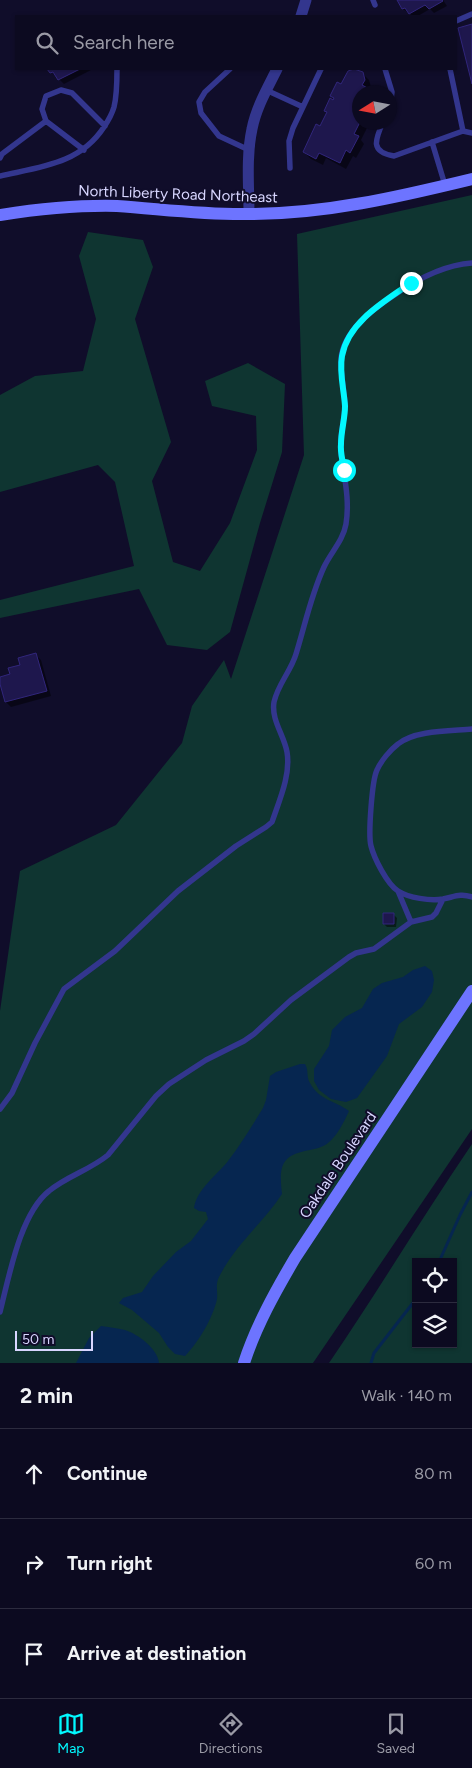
<!DOCTYPE html>
<html lang="en">
<head>
<meta charset="utf-8">
<style>
  :root { --surface:#0c0a20; --page:#1a182d; --text:#f1f3f6; --muted:#9a9aa5; --line:#2c2b3e; --accent:#02f8ff }
  body { margin:0; font-family:Figtree,sans-serif; background:var(--page); color:var(--text) }
  .controls { position:absolute; right:15px; bottom:15px; display:grid; overflow:hidden; border-radius:0px; box-shadow:0 1px 4px #0004 }
  .controls button { width:45px; height:45px; display:grid; place-items:center; padding:0; border:0; border-bottom:1px solid var(--line); background:var(--surface); color:var(--text); font:25px sans-serif }
  .compass { position:absolute; left:352px; top:85px; width:45px; height:45px; border-radius:50%; background:var(--surface); box-shadow:0 1px 4px #0004; rotate:259deg }
  .scale { position:absolute; left:15px; bottom:12px; width:78px; box-sizing:border-box; padding-left:5px; border:2px solid #d8d6ff; border-top:0; font-size:14px; line-height:18px; white-space:nowrap; color:#d8d6ff; -webkit-text-stroke:4px #100d2a; paint-order:stroke }
  .stop { position:absolute; width:15px; height:15px; margin:-11px; border:4px solid #02f8ff; border-radius:50%; background:#fff }
  .stop.end { background:#02f8ff; border-color:#fff; box-shadow:0 1px 5px #0008 }
  .list { margin:0; padding:0; list-style:none }
  h2 { display:flex; justify-content:space-between; align-items:center; height:65px; margin:0; padding:0 20px; font-size:21px }
  h2 small { font-size:16px; font-weight:400; color:var(--muted) }
  .list li { display:grid; grid-template-columns:32px 1fr auto; gap:15px; align-items:center; box-sizing:border-box; height:90px; padding:0 20px; border-top:1px solid var(--line) }
  .list b { display:block; font-size:19px; white-space:nowrap }
  .list em { font-size:16px; font-style:normal; color:var(--muted) }
  .icon { flex:none; width:28px; height:28px; fill:none; stroke:currentColor; stroke-width:2; stroke-linecap:round; stroke-linejoin:round }
  .map { position:relative; flex:none; width:472px; height:1363px; overflow:hidden }
  .search { position:absolute; background:var(--surface); box-shadow:0 1px 4px #0004; left:15px; right:15px; top:15px; height:55px; display:flex; align-items:center; gap:12px; box-sizing:border-box; padding:0 18px; border-radius:0px; color:var(--muted); font-size:19px }
  .sheet { height:335px; background:var(--surface) }
  nav { display:flex; justify-content:space-around; align-items:center; box-sizing:border-box; height:70px; border-top:1px solid var(--line); background:var(--surface); font-size:14px; color:var(--muted) }
  nav a { display:grid; justify-items:center; gap:2px }
  nav .on { color:var(--accent) }
  .map>svg:first-child { display:block }
  .green { fill:#0f3531; fill-rule:evenodd }
  .water { fill:#062650 }
  .shadow { fill:#0007 }
  .lines { fill:none; stroke-linecap:round; stroke-linejoin:round }
  .stream { stroke:#062650; stroke-width:3 }
  .building { fill:#1e174d; stroke:#31267c }
  .lane { stroke:#33368e; stroke-width:5.5 }
  .street { stroke:#33368e; stroke-width:11 }
  .secondary { stroke:#6d74ff; stroke-width:12 }
  .route { stroke:#02f8ff; stroke-width:6 }
  .labels { text-anchor:middle; dominant-baseline:central; stroke-width:4; stroke-linejoin:round; paint-order:stroke }
  .street-label { font-size:15px; fill:#d8d6ff; stroke:#100d2a }
</style>
</head>
<body>
<div class="map">
<svg width="472" height="1363" viewBox="0 0 472 1363">
  <rect width="100%" height="100%" fill="#100d2a"/>
  <path class="green" d="M472,195V1129L313,1363H0V1011L20,871L116,825L182,743L192,706L224,660L231,679L304,455L297,234Z
    M88,232L143,240L153,267L135,319L171,442L152,481L173,562L200,571L230,523L257,450L256,416L212,406L205,381L248,363L285,384L282,452L260,523L230,632L207,650L167,645L139,589L0,618V600L134,566L115,482L98,465L0,492V395L35,376L83,371L96,319L79,256Z
    M472,1144V1363H329C378,1291 423,1216 472,1144ZM416,1262H453V1344H416Z"/>
  <path class="water" d="M425,966L432,971L434,980L432,992L422,1007L399,1024L387,1056L357,1098L346,1102L331,1099L319,1090L314,1081V1069L329,1046L332,1030L345,1017L362,1008L373,989L382,983L403,977L413,970Z
    M300,1064H305C309,1070 306,1077 310,1083C320,1101 334,1100 349,1111C344,1122 337,1136 328,1143C323,1147 315,1149 310,1150C280,1155 279,1167 282,1194C263,1223 235,1245 219,1277C215,1285 218,1291 217,1299C213,1318 198,1343 185,1356L175,1354L168,1347L159,1333L132,1310L119,1303L123,1298L142,1292L153,1276L176,1252L191,1241L208,1219L206,1212L199,1211L194,1208C197,1189 217,1175 228,1161C241,1144 252,1126 263,1108L266,1100L270,1076L276,1072Z
    M101,1326C108,1327 117,1328 125,1330C138,1334 158,1349 159,1363H76L89,1338Z"/>
  <path class="shadow" d="M398,0H443L447,6L434,13L430,9L418,16H413L403,9Z
    M49,69H91V70L64,84Z
    M362,73L369,80L371,87L369,90L373,92H360V122H370L361,140L364,144L356,158L353,156L346,169L326,158L323,165L311,159L304,152L321,128L335,99L332,96L342,86Z
    M36,655L41,660L51,696L11,707L6,702L0,678L11,675Z
    M394,915L397,918L396,927H387L384,924Z"/>
  <g class="lines">
    <path class="stream" d="M439,1262L460,1215L472,1192
      M371,1363L374,1353L416,1299"/>
  </g>
  <path class="building" d="M397,0H442L443,1L429,9L425,5L409,14L405,8L402,9Z
    M472,24V84L458,28Z
    M47,69H80L58,80L53,72L50,73Z
    M354,69L363,72L365,80L362,85L375,92H360V122L354,134L359,136L350,153L346,150L340,163L319,153L316,159L303,152L316,124L320,126L327,112L324,111L330,98L333,100L334,98L330,96L337,82L341,84L348,71Z
    M36,653L47,691L5,702L0,684V677L10,674L8,668L20,665L18,658Z
    M383,913H394V924H383Z"/>
  <g class="lines">
    <path class="lane" d="M373,0L375,5
      M456,21L472,14
      M230,69L205,92L199,102L201,113L219,136L249,150
      M385,69L392,92L390,108
      M266,90L303,107
      M383,122C375,140 370,152 394,156L463,131L450,69
      M463,131L472,133
      M432,142L445,185
      M84,150L46,121L42,109L46,96L61,90L72,93L105,126
      M0,158L2,154L46,121
      M290,168L289,141L293,128L321,69
      M0,176C40,167 80,164 104,127C108,121 112,114 114,107C117,95 117,81 117,69
      M472,729C451,731 415,730 398,744C390,750 381,761 377,770C372,780 368,835 371,846C374,858 387,884 398,891C409,898 430,901 443,899C454,897 460,893 472,897
      M398,891L411,922
      M0,1109L12,1093L35,1043L64,989L115,951L178,891L236,846L266,827L272,822C279,801 291,775 287,752C284,735 271,720 274,702C278,684 291,671 296,654C305,625 311,595 324,567C331,552 343,541 346,524C350,499 344,477 341,453C339,437 344,423 345,407C345,391 340,375 341,358C344,330 374,308 396,294C419,278 444,265 472,263
      M0,1312C9,1277 20,1214 49,1191C67,1176 90,1170 108,1155L156,1096L169,1084L206,1060L244,1041L254,1034L291,1000L349,957L356,953L374,949L411,922L432,917L436,913L443,899"/>
    <path class="street" d="M301,16L306,0
      M249,214C249,187 246,157 252,129C256,108 267,89 277,69"/>
    <path class="secondary" d="M0,215C39,209 77,205 117,206C161,209 204,215 249,214C325,214 398,197 472,179
      M244,1363C256,1326 275,1292 295,1258L472,991"/>
  </g>
  <g class="lines">
    <path class="route" d="M344,470C343,461 340,453 341,444C341,431 345,419 345,406C344,390 339,372 342,356C348,322 385,301 411,283"/>
  </g>
  <g class="labels">
    <g class="street-label">
      <text transform="translate(178 194) rotate(2)">North Liberty Road Northeast</text>
      <text transform="translate(338 1165) rotate(-56)">Oakdale Boulevard</text>
    </g>
  </g>
</svg>
<div class="controls">
<button><svg class="icon" aria-label="locate" viewBox="0 0 24 24"><circle cx="12" cy="12" r="6"/><path d="M12 2v4M12 18v4M2 12h4M18 12h4"/></svg></button>
<button><svg class="icon" aria-label="layers" viewBox="0 0 24 24"><path d="M12 4l9 5-9 5-9-5zM3 14l9 5 9-5"/></svg></button>
</div>
<svg class="compass" viewBox="-18 -18 36 36"><path d="M0-13l5 13h-10z" fill="#e53935"/><path d="M0 13l5-13h-10z" fill="#9a9aa5"/></svg>
<div class="scale">50 m</div>
<div class="stop" style="left:344px;top:470px"></div>
<div class="stop end" style="left:411px;top:283px"></div>
<div class="search"><svg class="icon" aria-label="search" viewBox="0 0 24 24"><circle cx="10" cy="10" r="6"/><path d="M15 15l6 6"/></svg>Search here</div>
</div>
<section class="sheet">
<h2>2 min<small>Walk · 140 m</small></h2>
<ul class="list">
<li><svg class="icon" aria-label="ahead" viewBox="0 0 24 24"><path d="M12 20V5M6 11l6-6 6 6"/></svg><div><b>Continue</b></div><em>80 m</em></li>
<li><svg class="icon" aria-label="right" viewBox="0 0 24 24"><path d="M7 20v-9h11M14 6l5 5-5 5"/></svg><div><b>Turn right</b></div><em>60 m</em></li>
<li><svg class="icon" aria-label="arrive" viewBox="0 0 24 24"><path d="M6 21V4h12l-3 4 3 4H6"/></svg><div><b>Arrive at destination</b></div></li>
</ul>
</section>
<nav>
<a class="on"><svg class="icon" aria-label="map" viewBox="0 0 24 24"><path d="M3 6l6-2 6 2 6-2v14l-6 2-6-2-6 2zM9 4v14M15 6v14"/></svg>Map</a>
<a><svg class="icon" aria-label="directions" viewBox="0 0 24 24"><path d="M12 3l9 9-9 9-9-9zM9 14v-3h6M13 9l2 2-2 2"/></svg>Directions</a>
<a><svg class="icon" aria-label="saved" viewBox="0 0 24 24"><path d="M7 4h10v16l-5-4-5 4z"/></svg>Saved</a>
</nav>
</body>
</html>
